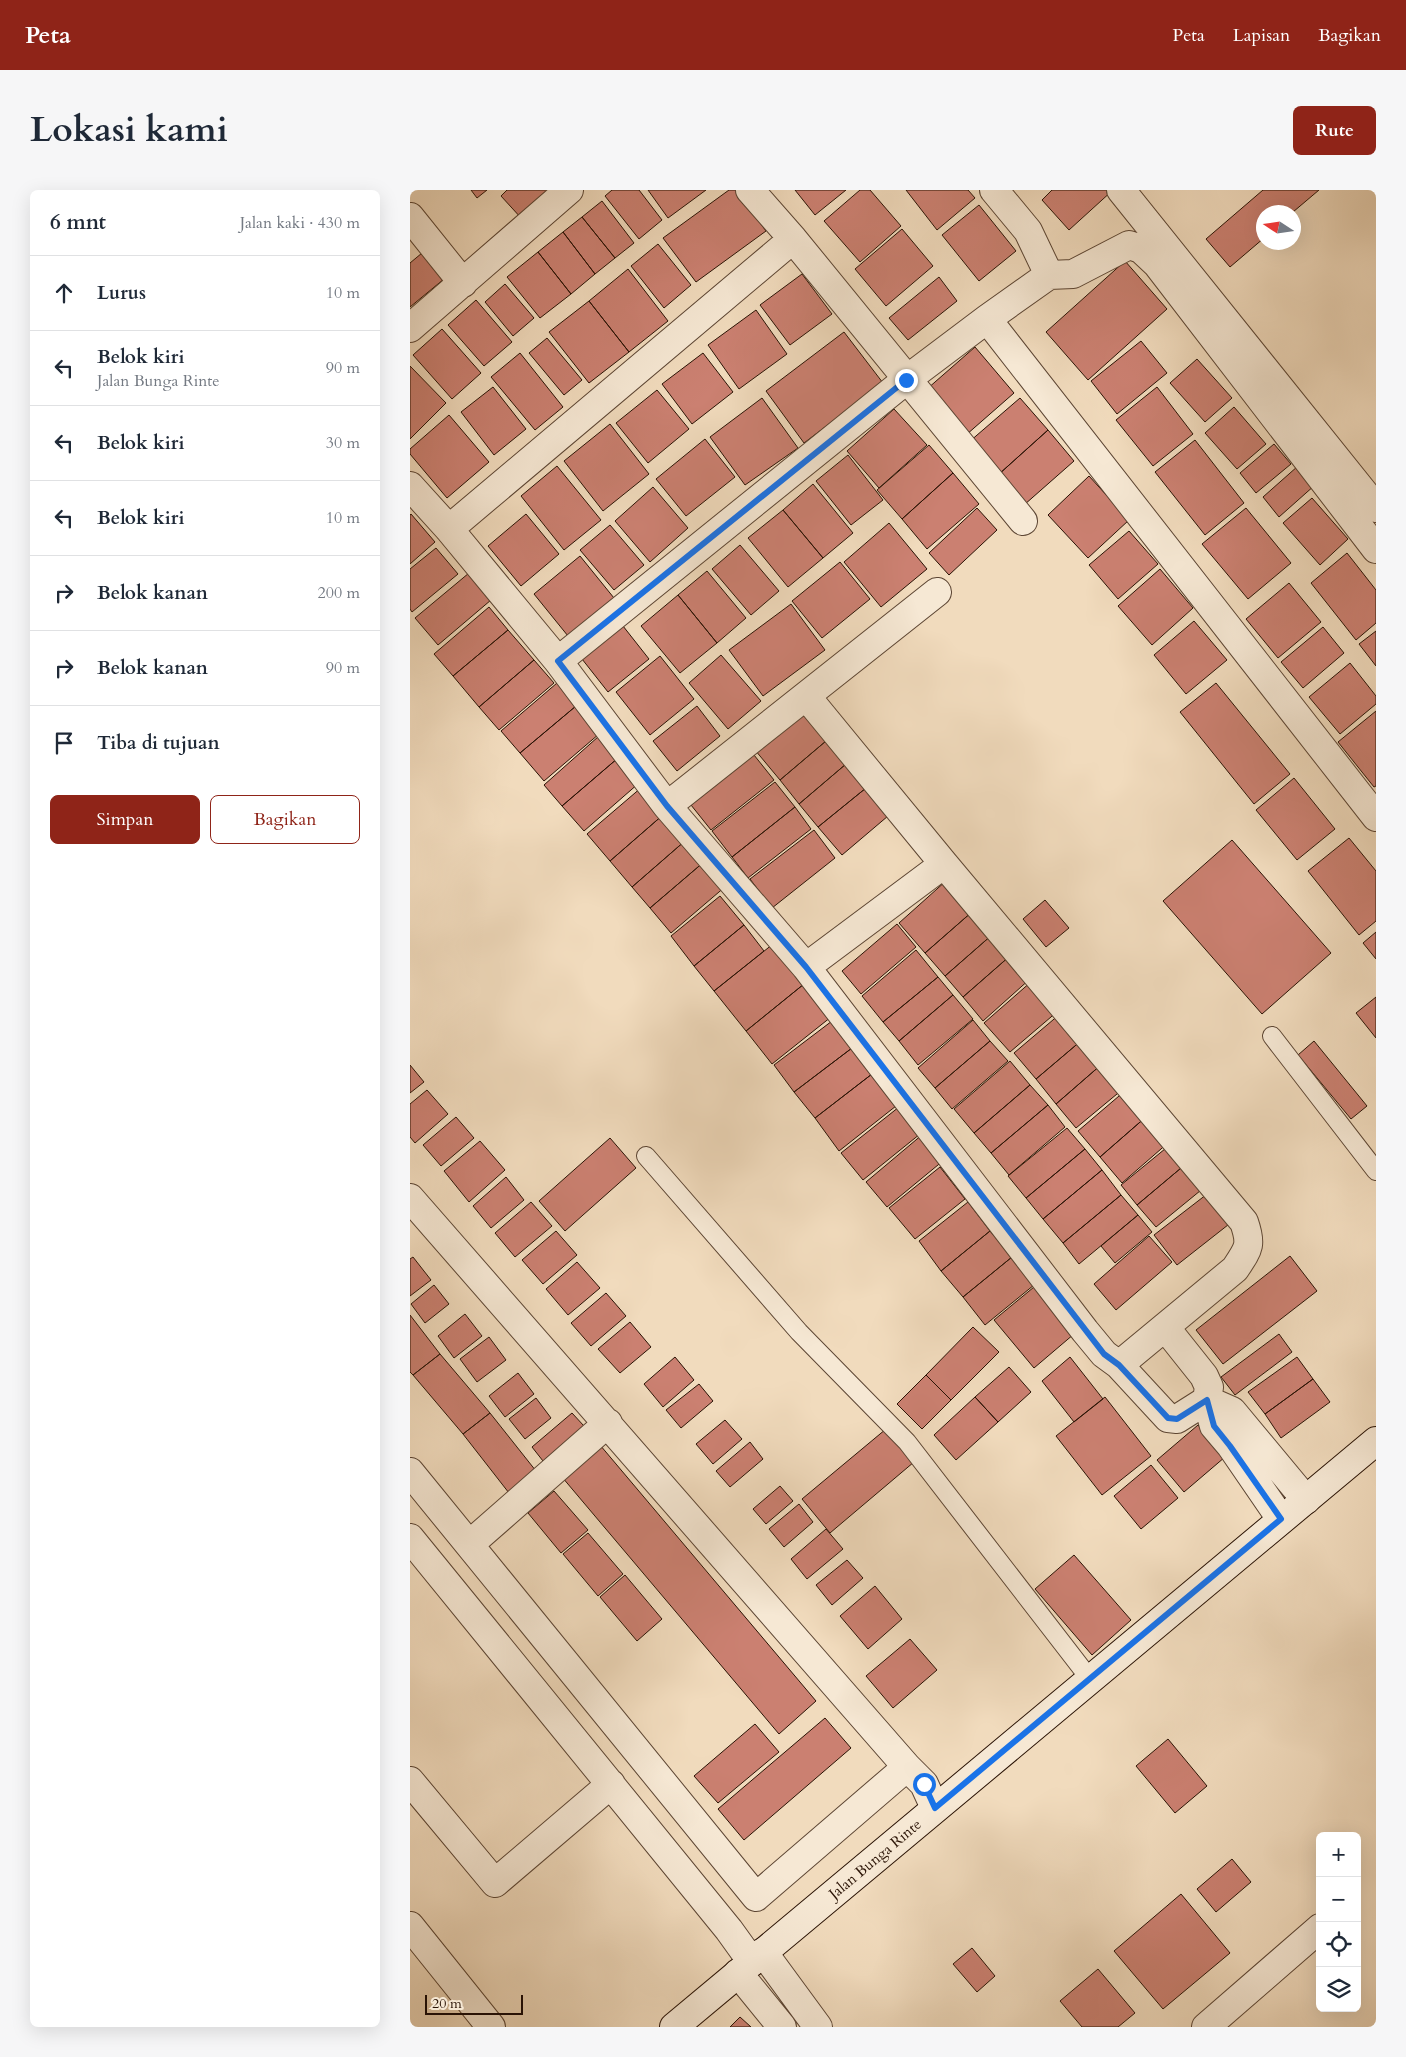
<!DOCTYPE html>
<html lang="id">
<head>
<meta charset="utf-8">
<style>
  :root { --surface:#fff; --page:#f6f6f7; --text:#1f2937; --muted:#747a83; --line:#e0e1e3; --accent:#8f2418 }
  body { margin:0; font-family:Cardo,serif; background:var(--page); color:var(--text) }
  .controls { position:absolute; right:15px; bottom:15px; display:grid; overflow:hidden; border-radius:8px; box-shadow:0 5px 20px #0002 }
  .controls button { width:45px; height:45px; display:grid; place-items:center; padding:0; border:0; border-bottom:1px solid var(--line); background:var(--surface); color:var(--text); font:25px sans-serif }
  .compass { position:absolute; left:846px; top:15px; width:45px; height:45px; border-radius:50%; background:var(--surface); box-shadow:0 5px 20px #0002; rotate:282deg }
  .scale { position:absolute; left:15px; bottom:12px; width:98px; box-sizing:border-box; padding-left:5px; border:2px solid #2a1305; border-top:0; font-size:14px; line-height:18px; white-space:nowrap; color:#2a1305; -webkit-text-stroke:4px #f6e8d4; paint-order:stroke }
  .stop { position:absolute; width:15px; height:15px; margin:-11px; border:4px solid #1a73e8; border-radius:50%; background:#fff }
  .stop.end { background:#1a73e8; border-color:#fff; box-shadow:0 1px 5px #0008 }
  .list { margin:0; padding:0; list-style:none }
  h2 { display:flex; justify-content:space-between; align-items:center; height:65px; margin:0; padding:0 20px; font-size:21px }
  h2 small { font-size:16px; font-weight:400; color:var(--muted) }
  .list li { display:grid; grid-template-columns:32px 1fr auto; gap:15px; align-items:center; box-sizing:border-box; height:75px; padding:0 20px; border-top:1px solid var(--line) }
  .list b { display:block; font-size:19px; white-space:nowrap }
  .list p { margin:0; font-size:16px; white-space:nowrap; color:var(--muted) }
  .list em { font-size:16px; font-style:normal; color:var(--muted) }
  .actions { display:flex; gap:10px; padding:15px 20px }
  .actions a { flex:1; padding:11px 0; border:1px solid var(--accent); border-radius:8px; text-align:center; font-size:18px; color:var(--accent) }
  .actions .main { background:var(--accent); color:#fff }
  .icon { flex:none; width:28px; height:28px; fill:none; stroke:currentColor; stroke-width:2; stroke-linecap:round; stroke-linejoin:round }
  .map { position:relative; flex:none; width:966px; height:1837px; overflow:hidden; border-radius:8px }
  header { display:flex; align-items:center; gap:30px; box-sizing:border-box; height:70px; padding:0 25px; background:var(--accent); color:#fff }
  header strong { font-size:24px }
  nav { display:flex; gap:28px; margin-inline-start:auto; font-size:18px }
  .intro { display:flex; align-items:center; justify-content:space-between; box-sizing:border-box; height:120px; padding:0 30px }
  h1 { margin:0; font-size:35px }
  .button { padding:12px 22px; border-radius:8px; background:var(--accent); color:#fff; font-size:18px; font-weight:700 }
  main { display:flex; gap:30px; padding:0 30px }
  aside { flex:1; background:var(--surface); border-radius:8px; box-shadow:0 5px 20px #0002 }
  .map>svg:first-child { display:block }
  .building { fill:#cb8071; stroke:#2a1305 }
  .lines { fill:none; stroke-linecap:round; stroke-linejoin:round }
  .lane-casing { stroke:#5c4533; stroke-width:20 }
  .street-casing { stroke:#5c4533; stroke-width:30 }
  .secondary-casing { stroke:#2a1305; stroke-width:30 }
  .lane { stroke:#f6e8d4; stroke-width:18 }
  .street { stroke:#f6e8d4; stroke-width:28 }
  .secondary { stroke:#f6e8d4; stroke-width:28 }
  .route { stroke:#1a73e8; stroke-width:6 }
  .labels { text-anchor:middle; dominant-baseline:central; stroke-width:4.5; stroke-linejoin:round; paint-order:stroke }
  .street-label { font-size:15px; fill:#2a1305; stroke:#f6e8d4 }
</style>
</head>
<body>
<header>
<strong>Peta</strong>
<nav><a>Peta</a><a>Lapisan</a><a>Bagikan</a></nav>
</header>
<div class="intro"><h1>Lokasi kami</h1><a class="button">Rute</a></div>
<main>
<aside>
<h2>6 mnt<small>Jalan kaki · 430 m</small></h2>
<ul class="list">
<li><svg class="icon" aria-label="ahead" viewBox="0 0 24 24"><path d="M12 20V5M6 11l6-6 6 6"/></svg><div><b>Lurus</b></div><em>10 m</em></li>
<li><svg class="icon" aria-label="left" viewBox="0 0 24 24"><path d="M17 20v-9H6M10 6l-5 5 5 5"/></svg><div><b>Belok kiri</b><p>Jalan Bunga Rinte</p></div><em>90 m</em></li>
<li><svg class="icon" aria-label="left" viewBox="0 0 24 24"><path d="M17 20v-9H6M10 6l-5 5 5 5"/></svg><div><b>Belok kiri</b></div><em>30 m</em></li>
<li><svg class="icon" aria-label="left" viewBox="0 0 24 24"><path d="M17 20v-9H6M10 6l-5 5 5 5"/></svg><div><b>Belok kiri</b></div><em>10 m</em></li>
<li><svg class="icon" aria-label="right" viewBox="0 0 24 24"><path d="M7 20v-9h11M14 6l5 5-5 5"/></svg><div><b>Belok kanan</b></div><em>200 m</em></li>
<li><svg class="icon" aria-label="right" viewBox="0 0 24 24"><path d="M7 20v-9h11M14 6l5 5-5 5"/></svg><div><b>Belok kanan</b></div><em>90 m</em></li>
<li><svg class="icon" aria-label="arrive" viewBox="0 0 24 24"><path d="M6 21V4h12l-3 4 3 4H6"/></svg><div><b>Tiba di tujuan</b></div></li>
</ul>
<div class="actions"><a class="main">Simpan</a><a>Bagikan</a></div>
</aside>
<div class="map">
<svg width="966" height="1837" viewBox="0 0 966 1837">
  <rect width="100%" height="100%" fill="#f1dbbd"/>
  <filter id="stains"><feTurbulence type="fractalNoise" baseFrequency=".004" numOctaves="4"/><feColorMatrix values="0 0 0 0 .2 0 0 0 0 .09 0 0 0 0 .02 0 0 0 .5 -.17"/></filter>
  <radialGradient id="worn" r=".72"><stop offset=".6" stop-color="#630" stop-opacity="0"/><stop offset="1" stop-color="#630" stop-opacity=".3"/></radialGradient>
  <path class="building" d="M61,0H77L67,8Z
    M97,0H144L112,29L91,6Z
    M202,0H229L252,30L229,49L195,6Z
    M238,0H296L258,28Z
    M319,0H326L356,41L286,92L253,48Z
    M385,0H436L405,25Z
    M450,0H460L491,36L450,72L414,31Z
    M496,0H558L565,8L527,40Z
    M642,0H703L659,40L632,10Z
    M853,0H909L883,22H854V48L820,77L796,49Z
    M192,11L224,53L205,68L172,27Z
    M569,15L606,61L569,91L532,45Z
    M172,27L205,68L185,84L153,42Z
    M492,39L523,76L476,116L445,79Z
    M153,42L185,84L161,104L128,62Z
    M248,54L281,95L254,118L221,76Z
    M128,62L161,104L130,128L97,87Z
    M12,63L34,89L0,117V73Z
    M715,71L757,119L678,190L636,142Z
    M218,79L258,131L219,162L179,111Z
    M392,84L422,124L380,155L350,115Z
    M529,87L547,111L498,150L479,128Z
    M95,94L124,128L103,146L75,112Z
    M66,110L102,152L74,176L38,135Z
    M179,111L219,162L179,193L139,142Z
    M346,120L377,164L329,199L298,155Z
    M32,139L71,183L42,209L3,165Z
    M434,142L473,193L394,253L356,201Z
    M137,148L172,190L154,205L119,163Z
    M731,151L757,183L707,224L681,191Z
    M565,157L604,203L556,245L517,199Z
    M110,163L153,217L125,240L81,187Z
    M293,163L323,202L282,234L252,194Z
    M787,169L822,208L795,232L760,193Z
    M0,176L36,213L0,249Z
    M83,197L116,239L84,265L51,222Z
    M747,197L783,244L743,276L706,230Z
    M247,200L279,239L238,273L206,233Z
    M352,208L388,258L335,295L300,247Z
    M610,208L638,240L588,285L559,252Z
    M824,217L856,254L827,279L795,243Z
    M484,219L517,255L469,298L437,261Z
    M39,225L79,272L37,308L0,264V259Z
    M200,234L239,284L193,321L154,271Z
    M638,240L664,271L614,315L588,285Z
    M295,249L325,287L276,326L246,289Z
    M785,250L834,313L795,345L745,282Z
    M864,254L881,274L846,303L830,283Z
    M519,255L543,283L492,329L467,300Z
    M438,265L473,310L441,335L406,291Z
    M147,276L191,330L154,360L111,306Z
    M888,276L905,295L869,327L853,307Z
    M543,283L569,314L517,359L492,329Z
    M679,286L719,330L678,368L638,325Z
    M403,294L443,343L413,368L373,320Z
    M243,297L278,338L240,372L205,331Z
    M902,308L938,349L910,375L873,333Z
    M567,318L587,340L539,385L519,363Z
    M836,318L881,373L838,409L792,354Z
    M373,320L413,368L378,397L338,348Z
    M1,324L25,352L0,374V325Z
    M116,324L149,364L111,396L78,356Z
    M479,333L517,379L471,417L434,372Z
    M200,335L234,375L204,400L170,360Z
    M719,341L748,374L708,409L679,375Z
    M330,355L369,401L341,425L302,379Z
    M26,358L48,384L2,422L0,419V379Z
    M937,363L966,400V433L946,450L901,393Z
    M170,366L204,408L158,446L124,404Z
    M430,372L460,409L412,448L382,411Z
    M750,379L783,418L742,455L708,416Z
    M297,381L336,428L307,453L268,405Z
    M59,383L81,410L28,455L5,428Z
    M879,393L911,432L868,468L836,429Z
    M268,405L307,453L270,483L231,436Z
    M381,414L415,460L353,506L319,460Z
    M79,417L98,440L43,486L24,464Z
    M784,431L817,470L776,504L744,465Z
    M213,436L239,469L198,502L172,469Z
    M913,437L934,463L893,498L871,472Z
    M98,440L124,470L69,517L43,486Z
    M966,441V476L949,454Z
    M311,465L351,511L318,539L279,493Z
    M250,466L284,509L240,545L206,502Z
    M124,470L144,493L89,540L69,517Z
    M940,473L966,506V514L930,544L899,507Z
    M147,493L166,516L110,563L91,541Z
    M806,493L880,584L844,614L770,522Z
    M166,516L189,544L134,591L110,563Z
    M287,516L310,546L267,581L243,551Z
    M392,521L416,551L370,590L345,560Z
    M966,521V596L964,597L928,552Z
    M189,546L208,568L152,616L134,595Z
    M416,551L436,574L389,614L370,590Z
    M344,565L364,590L301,640L281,615Z
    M208,568L229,593L174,641L152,616Z
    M436,574L456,598L408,637L389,614Z
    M884,588L925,639L887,670L846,620Z
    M365,592L385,617L322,667L302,641Z
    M232,597L254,624L200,671L177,644Z
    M456,598L478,626L432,665L408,637Z
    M385,617L401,639L338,688L322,667Z
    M254,624L276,650L222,697L200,671Z
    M404,640L425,668L362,718L340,689Z
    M939,648L966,681V731L949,745L898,681Z
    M276,650L295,671L240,718L222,697Z
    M822,650L921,763L852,824L753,711Z
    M295,671L316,696L261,743L240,718Z
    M537,690L563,721L515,763L489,733Z
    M310,706L334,735L284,776L261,746Z
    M635,710L659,738L636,757L613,729Z
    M563,721L583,744L535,786L515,763Z
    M487,734L506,757L451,804L432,781Z
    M334,735L354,761L304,801L284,776Z
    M966,742V769L953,753Z
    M583,744L601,765L553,807L535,786Z
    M363,754L394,794L336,841L304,801Z
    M506,760L528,787L473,832L452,806Z
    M601,765L621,788L573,831L553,807Z
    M528,787L543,805L489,851L473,832Z
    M622,791L648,821L600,862L574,833Z
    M394,794L421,827L362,874L336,841Z
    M543,805L563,829L508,875L489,851Z
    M966,807V848L946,823Z
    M650,824L672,850L626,889L604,863Z
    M563,830L580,851L525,898L508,878Z
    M422,831L442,858L384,902L364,875Z
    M672,850L692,874L646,914L626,889Z
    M580,851L598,871L542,919L525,898Z
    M904,851L957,916L941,929L888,865Z
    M442,858L462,884L405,928L384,902Z
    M600,871L620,895L564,943L544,919Z
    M692,874L713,899L666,938L646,914Z
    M0,875L14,892L0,903Z
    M462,884L486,916L429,961L405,928Z
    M620,895L638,915L581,963L564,943Z
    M17,900L38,924L5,953L0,947V914Z
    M716,900L737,926L690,967L668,941Z
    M638,915L655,937L599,985L581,963Z
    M489,917L510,944L453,990L431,963Z
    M737,926L759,952L712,993L690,967Z
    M46,927L64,948L31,976L13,955Z
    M657,938L675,959L616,1008L598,986Z
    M513,944L534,970L477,1017L456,992Z
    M200,948L226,978L155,1041L129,1011Z
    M70,951L95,980L59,1012L34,981Z
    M761,954L777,973L727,1015L711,995Z
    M675,959L692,980L633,1029L616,1008Z
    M777,973L796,996L746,1037L727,1015Z
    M530,977L555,1009L505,1049L479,1018Z
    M692,980L711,1005L653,1053L633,1029Z
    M96,987L114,1010L81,1038L63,1016Z
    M801,1001L823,1031L767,1075L744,1045Z
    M711,1005L728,1025L669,1074L653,1053Z
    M121,1012L142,1036L105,1067L85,1043Z
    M558,1012L580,1041L531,1081L509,1051Z
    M728,1025L742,1042L705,1073L691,1056Z
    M146,1041L167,1065L133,1094L112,1070Z
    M580,1041L602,1067L553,1107L531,1081Z
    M739,1046L762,1072L706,1120L684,1094Z
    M880,1066L907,1101L813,1174L786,1140Z
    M3,1067L21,1090L0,1106V1069Z
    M602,1067L624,1095L575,1135L553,1107Z
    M167,1072L190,1098L158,1125L136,1099Z
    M24,1095L39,1114L15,1133L1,1114Z
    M624,1097L664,1144L624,1178L584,1130Z
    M196,1103L216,1126L181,1156L161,1133Z
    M55,1124L72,1146L44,1168L28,1146Z
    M0,1125L30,1164L3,1185L0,1182Z
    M220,1132L241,1157L210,1183L188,1159Z
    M563,1137L589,1162L541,1210L516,1185Z
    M869,1144L882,1162L825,1205L811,1187Z
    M79,1147L96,1170L67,1192L50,1169Z
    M30,1164L80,1223L53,1244L3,1185Z
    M265,1167L284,1190L253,1217L234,1194Z
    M660,1167L693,1209L664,1232L632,1191Z
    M887,1167L903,1189L855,1224L838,1202Z
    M599,1177L621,1202L588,1232L565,1207Z
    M108,1183L124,1204L95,1227L79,1206Z
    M516,1185L541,1210L512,1239L487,1214Z
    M903,1189L920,1212L871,1248L855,1224Z
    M289,1194L303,1211L271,1238L256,1220Z
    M565,1207L588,1232L546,1270L524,1245Z
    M695,1207L741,1266L692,1305L646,1246Z
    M126,1208L141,1228L115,1249L99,1229Z
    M80,1223L126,1281L99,1303L53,1244Z
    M162,1223L174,1236L133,1271L122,1257Z
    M315,1230L332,1249L303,1274L286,1254Z
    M788,1235L815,1267L774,1302L747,1270Z
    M476,1239L504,1272L420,1343L392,1309Z
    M340,1252L353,1269L320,1297L306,1281Z
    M190,1255L406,1511L369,1544L152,1287Z
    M741,1275L768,1308L731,1339L704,1306Z
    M370,1296L383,1311L356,1334L343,1319Z
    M144,1301L178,1340L151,1363L118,1323Z
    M389,1314L403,1332L374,1357L359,1339Z
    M416,1339L433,1359L397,1389L381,1369Z
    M178,1343L213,1384L188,1406L153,1364Z
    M664,1365L721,1430L682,1465L625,1399Z
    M437,1370L453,1388L422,1415L406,1395Z
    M215,1385L252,1429L227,1451L190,1407Z
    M465,1396L492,1429L458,1459L430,1426Z
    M500,1449L527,1480L483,1518L456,1486Z
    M415,1528L441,1558L334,1650L308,1619Z
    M345,1534L369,1562L308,1613L284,1586Z
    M758,1549L797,1596L765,1623L726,1576Z
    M822,1669L841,1692L806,1722L787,1699Z
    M771,1704L820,1763L753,1819L704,1761Z
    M562,1758L585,1786L567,1802L543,1774Z
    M688,1779L725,1823L708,1837H672L650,1811Z
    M330,1827L341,1837H320Z"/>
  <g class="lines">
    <g class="lane-casing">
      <path id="lane" d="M862,846L966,981
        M236,966L389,1142L497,1252L680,1489"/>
    </g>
    <g class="street-casing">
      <path id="street" d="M340,0L383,49L613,331
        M584,0L618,41L639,85
        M711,0L966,318
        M0,27L53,93
        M577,129L966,627
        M0,138L159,0
        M0,296L39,339L148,471L257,616L396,777L675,1141L694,1164L709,1175L825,1079C839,1058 842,1055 834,1032L534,674L396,506
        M39,339L383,49
        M148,471L496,190L577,129L639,85L663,84L719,55L731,59L747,74L966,359
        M257,616L527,402
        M396,777L534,674
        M0,1008L497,1577L514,1594L525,1618
        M755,1137L794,1186L799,1197L797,1210L804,1236L821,1256L871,1329
        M709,1175L758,1228L767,1229L797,1210
        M797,1210L822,1221L896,1310
        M0,1282L346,1707L497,1577
        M0,1348L319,1740L342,1772
        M60,1354L198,1233
        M0,1591L85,1693L201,1594
        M0,1736L81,1837
        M353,1762L408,1837
        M328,1783L372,1837
        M796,1837L910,1738"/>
    </g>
    <g class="secondary-casing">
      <path id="secondary" d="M264,1837L966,1251"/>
    </g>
    <use href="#lane" class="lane"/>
    <use href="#street" class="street"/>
    <use href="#secondary" class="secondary"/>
  </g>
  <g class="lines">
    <path class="route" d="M496,190L148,471L257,616L396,777L694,1164L709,1175L758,1228L767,1229L797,1210L804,1236L820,1256L871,1329L525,1618L514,1594"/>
  </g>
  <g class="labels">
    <g class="street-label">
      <text transform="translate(465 1669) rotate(-40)">Jalan Bunga Rinte</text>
    </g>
  </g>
  <rect width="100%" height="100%" filter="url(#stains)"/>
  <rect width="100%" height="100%" fill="url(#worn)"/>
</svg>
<div class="controls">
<button>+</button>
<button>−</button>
<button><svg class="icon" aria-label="locate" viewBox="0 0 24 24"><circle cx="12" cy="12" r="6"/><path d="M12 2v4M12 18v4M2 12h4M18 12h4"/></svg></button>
<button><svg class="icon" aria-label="layers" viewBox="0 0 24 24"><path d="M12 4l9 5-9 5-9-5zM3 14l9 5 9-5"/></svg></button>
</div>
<svg class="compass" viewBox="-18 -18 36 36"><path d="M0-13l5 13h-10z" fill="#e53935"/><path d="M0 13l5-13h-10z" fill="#747a83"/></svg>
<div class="scale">20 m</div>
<div class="stop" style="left:514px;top:1594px"></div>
<div class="stop end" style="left:496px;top:190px"></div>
</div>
</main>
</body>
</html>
